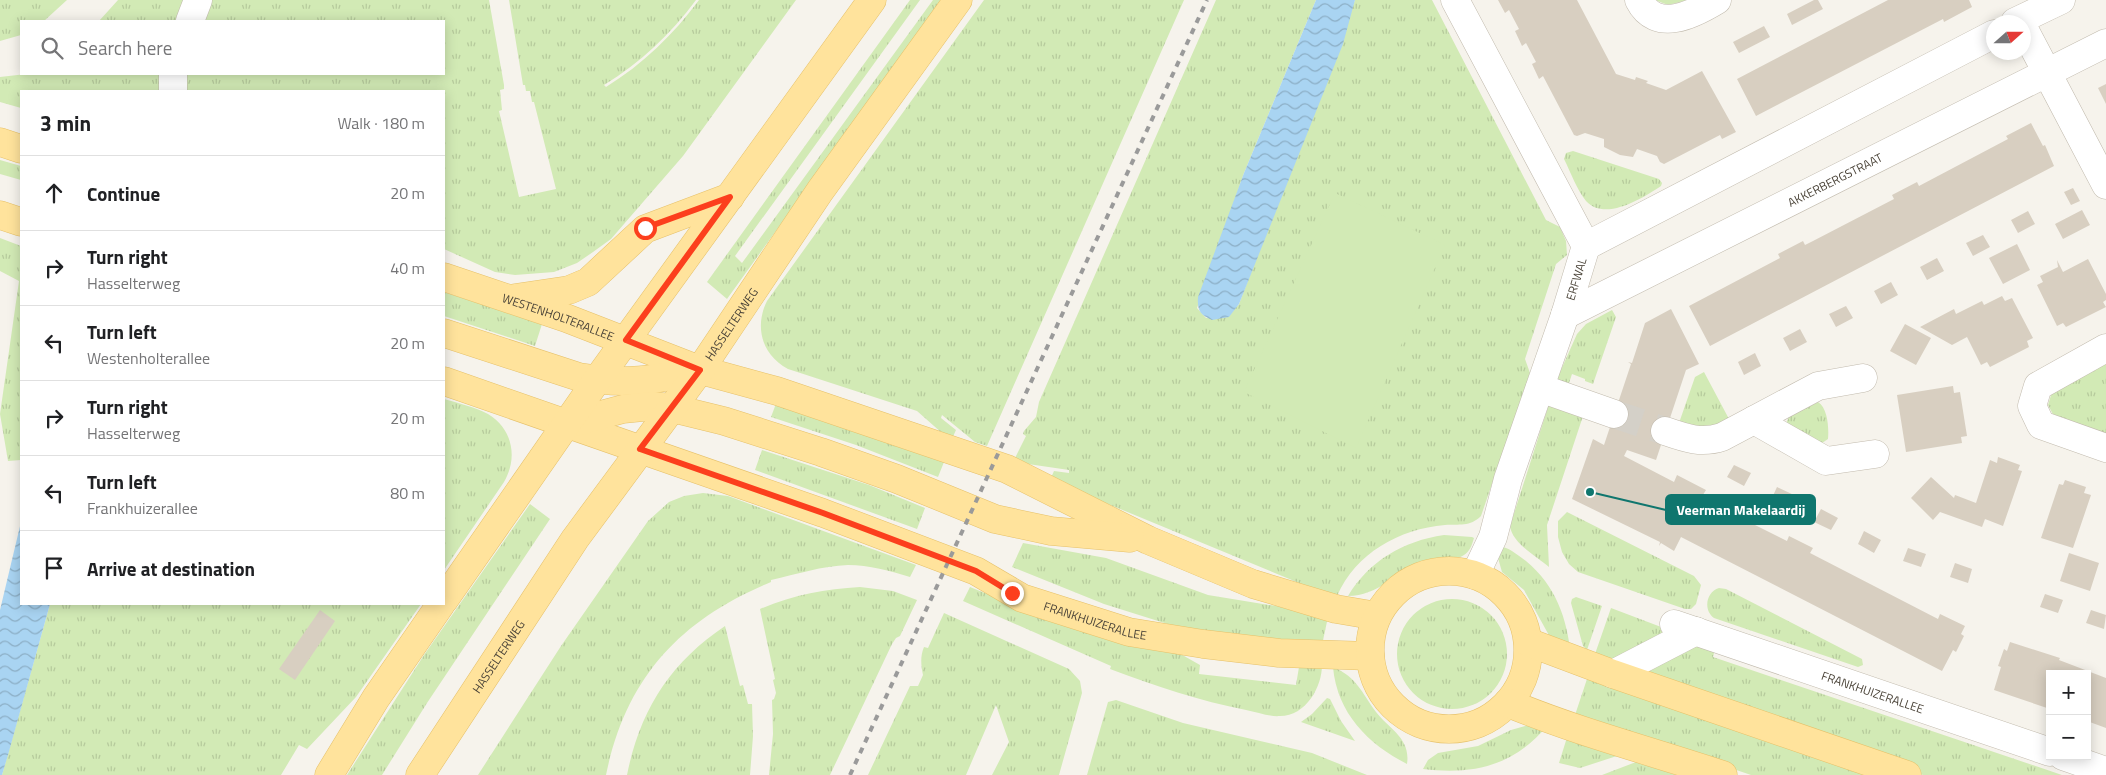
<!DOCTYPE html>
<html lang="en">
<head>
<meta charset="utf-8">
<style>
  :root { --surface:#fff; --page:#f2f2f2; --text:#202124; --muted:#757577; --line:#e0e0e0 }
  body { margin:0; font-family:"Titillium Web",sans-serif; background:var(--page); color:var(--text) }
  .controls { position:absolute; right:15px; bottom:15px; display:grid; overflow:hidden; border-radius:0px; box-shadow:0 2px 12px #0003 }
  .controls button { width:45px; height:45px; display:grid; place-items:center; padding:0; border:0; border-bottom:1px solid var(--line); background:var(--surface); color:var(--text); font:25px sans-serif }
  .compass { position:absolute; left:1986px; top:15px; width:45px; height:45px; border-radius:50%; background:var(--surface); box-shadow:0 2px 12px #0003; rotate:69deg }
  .stop { position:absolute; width:15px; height:15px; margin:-11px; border:4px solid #fc3f1d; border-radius:50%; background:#fff }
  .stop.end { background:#fc3f1d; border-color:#fff; box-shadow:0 1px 5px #0008 }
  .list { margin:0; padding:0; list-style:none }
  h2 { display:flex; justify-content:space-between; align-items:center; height:65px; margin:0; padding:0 20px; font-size:21px }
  h2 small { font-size:16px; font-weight:400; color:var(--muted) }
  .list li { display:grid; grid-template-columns:32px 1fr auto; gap:15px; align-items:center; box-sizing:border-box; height:75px; padding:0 20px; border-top:1px solid var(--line) }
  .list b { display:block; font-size:19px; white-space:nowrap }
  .list p { margin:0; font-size:16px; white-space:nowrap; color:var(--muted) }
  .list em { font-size:16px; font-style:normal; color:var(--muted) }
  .icon { flex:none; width:28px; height:28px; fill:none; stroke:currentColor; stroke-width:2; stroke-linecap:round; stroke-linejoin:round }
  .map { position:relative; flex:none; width:2106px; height:775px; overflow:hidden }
  .search { position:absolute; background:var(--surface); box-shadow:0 2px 12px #0003; left:20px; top:20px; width:425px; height:55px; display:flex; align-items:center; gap:12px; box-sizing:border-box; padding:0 18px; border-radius:0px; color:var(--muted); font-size:19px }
  .panel { position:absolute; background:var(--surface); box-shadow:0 2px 12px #0003; left:20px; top:90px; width:425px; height:515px; border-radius:0px }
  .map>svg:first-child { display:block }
  .grass { fill:url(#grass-tufts) }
  .garden { fill:#d2eab5 }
  .water { fill:url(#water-waves) }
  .building { fill:#d8cfc1 }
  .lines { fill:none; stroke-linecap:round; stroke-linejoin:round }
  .minor-tunnel { stroke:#d4d0c8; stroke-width:28; stroke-dasharray:28 14; stroke-linecap:butt }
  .minor-casing { stroke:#c2bbae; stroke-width:29 }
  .major-casing { stroke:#e6c16a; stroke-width:29 }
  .minor { stroke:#fff; stroke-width:28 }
  .major { stroke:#ffe39c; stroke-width:28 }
  .rail { stroke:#9a9a9a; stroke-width:4; stroke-dasharray:6 6; stroke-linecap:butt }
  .route { stroke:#fc3f1d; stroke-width:6 }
  .labels { text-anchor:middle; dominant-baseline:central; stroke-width:4.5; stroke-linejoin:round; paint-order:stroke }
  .street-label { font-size:12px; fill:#4b4439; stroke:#fff }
  .leader { fill:none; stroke:#0f766e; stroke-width:2 }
  .callout-dot { fill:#0f766e; stroke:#fff; stroke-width:2 }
  .callout { fill:#0f766e; stroke:#0f766e; stroke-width:2 }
  .callout-label { font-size:14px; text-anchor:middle; font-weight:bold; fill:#fff }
</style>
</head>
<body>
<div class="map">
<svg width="2106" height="775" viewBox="0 0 2106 775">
  <defs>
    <pattern id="grass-tufts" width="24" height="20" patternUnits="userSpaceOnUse" patternTransform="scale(1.25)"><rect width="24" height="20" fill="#d2eab5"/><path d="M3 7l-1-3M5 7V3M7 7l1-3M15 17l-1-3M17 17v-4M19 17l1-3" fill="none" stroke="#b6ca9c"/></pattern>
    <pattern id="water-waves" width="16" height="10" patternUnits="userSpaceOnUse" patternTransform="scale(1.25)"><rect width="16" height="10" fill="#a9d4f2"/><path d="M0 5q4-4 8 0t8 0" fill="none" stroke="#8caec5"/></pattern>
  </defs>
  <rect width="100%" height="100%" fill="#f6f3ec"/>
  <path class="grass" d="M0,0H67L44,21H21V35L0,41Z
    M118,0H188L178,21H99Z
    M210,0H489L504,85V89L500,90L502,110L499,111L519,197L556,189L534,102H532L530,91H526L525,85H523L509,0H696C671,34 640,63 604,85L606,87C643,64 673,35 699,0H796L683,156L611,239L593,252L577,263L554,272L515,275L495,272L444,249V91H186V74H444V21H202Z
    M910,0H920L735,256L742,263L933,0H942L727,299L707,282Z
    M984,0H1184L987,446L975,442L942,415L941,418L956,430L951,441L917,411L788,369C762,355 754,327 767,301Z
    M1216,0H1316L1244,173L1197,308L1206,318L1228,317L1239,304L1355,0H1432L1546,220L1560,227L1566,241L1567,255L1556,264L1525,359L1530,373L1481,516C1470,527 1459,524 1445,525C1399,529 1356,553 1337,596L1321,592L1050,480L1054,471L1069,473V470L1028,464L1015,458L1026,436L1023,434L1024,431L1036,417L1039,402Z
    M1655,0H1688L1668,5Z
    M26,74H159V91H21V108L0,102V77Z
    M1573,151L1659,179L1662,183L1661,186C1643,198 1605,222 1586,201C1577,190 1571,173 1564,159L1566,153Z
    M0,160L21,166V180L0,174Z
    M0,238L21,246V460L8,461L0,414L19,281L0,271Z
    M444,292L542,324L535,346L444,316Z
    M1612,310L1616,317L1593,384L1585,381V379L1572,374L1568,386L1556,381L1577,334L1586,324Z
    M2106,362V436L2055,418L2048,405L2052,392Z
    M1704,372L1729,419L1705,429L1679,423L1695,377Z
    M444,399C458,403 475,407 488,414C513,429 518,458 504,482L444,570Z
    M777,401L946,457L938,477L856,445L771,417Z
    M1818,402C1828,408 1829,429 1828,439L1822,443L1786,423L1789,417Z
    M1549,404L1583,416L1547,525L1549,567C1536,556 1512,543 1510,526Z
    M762,450L869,485L925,508L917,529L755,470Z
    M703,493L728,496L916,565L910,577C890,571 869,565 848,565C822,566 797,574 771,580V582C681,619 626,677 606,775H478L561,646L648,521L669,502L684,496Z
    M530,504L550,519L427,703L382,775H347L424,655Z
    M1567,512L1694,576L1701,585L1696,604L1691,609H1685L1578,572L1569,564L1562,552L1558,537V521Z
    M1444,535L1472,537L1474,538C1472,545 1470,551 1464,555C1456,561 1434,559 1422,563C1396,572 1378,596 1348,596C1369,561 1403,541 1444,535Z
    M1023,543L1106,558L1208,595L1300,610L1328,617L1322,645H1300L1174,626L1104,604L1012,567Z
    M1503,547C1511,549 1519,556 1526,561C1556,586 1567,618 1571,656L1551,639L1524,590L1502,572L1498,558Z
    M860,587L893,591L917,600L900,636L896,638L892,644L830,775H769L773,734L772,700L774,699L776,693L773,680L775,679L760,609C793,595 825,589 860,587Z
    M970,587L997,598L1170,648L1200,665L1199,674L1296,685L1299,667L1322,665C1322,687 1306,716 1280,716C1269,717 1257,712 1246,710C1200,701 1155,686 1110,669L1111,666L963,601Z
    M1719,588L1726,589L1862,659L1863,665L1858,667L1714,618C1703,610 1706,592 1719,588Z
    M1576,597L1602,606L1587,650L1583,646L1571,603L1572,599Z
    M1397 654a55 55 0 1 1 110 0a55 55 0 1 1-110 0Z
    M50,604H421L356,697L307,749L299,745L281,775H2Z
    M1611,608L1669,630L1615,661L1595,654Z
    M944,613L1069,669L1080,681L1082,693L1059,775H992L1009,742L996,705L966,775H868L910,686H918L923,675C921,666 920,656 924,647L928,648Z
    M725,626L740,686L743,685L748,704H752L753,736L750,775H627C640,710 670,663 725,626Z
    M1694,645L1715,649L1713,657L2062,775H1923L1685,695L1642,670Z
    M1333,667C1358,678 1361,692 1376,712C1389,729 1411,738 1407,764C1368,744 1337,713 1333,667Z
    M1587,679L1871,775H1751L1575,715Z
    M1327,698L1330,699L1341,721L1355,741L1301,722L1312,714Z
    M1116,700L1183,723L1312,753L1367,775H1087L1108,702Z
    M1529,725L1547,726C1514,766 1473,775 1423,769L1428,760L1438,753L1478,746L1511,730Z
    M1569,731L1623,754L1580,768L1559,763Z
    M1636,762L1640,763L1677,775H1602Z"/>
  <path class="garden" d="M1335,193L1445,245L1356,448L1244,392Z"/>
  <path class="water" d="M1316,0H1355L1343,44L1239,304L1229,317L1212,320C1200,315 1197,310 1198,297L1244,173Z
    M21,522V604H50L8,755L2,775H0V610Z"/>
  <path class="building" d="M1498,0H1577L1616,74L1635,80L1636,77L1648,81L1646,83L1666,90L1702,71L1736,132L1722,139L1720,135L1664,164L1660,162L1657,156L1637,149L1633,157L1620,155L1604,147V139L1585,133L1577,136L1574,135L1543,76L1539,79L1532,64L1536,62L1526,43L1522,46L1515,31L1519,29L1509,10L1505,13Z
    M1814,0H1818L1823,9L1792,25L1787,14Z
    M1888,0H1969L1972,7L1944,22L1943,19L1756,116L1737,79Z
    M1764,26L1770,37L1739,53L1733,42Z
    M2106,84V104L2098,88Z
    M2031,123L2043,146L2045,145L2054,166L1710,346L1689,306L1780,258L1778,254L1803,241L1805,245L1813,241L1894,199L1892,195L1917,182L1919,186L2008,139L2006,136Z
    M2073,188L2080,201L2071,205L2064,192Z
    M2082,210L2090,225L2063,239L2055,224Z
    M2028,211L2035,224L2018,233L2011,220Z
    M1983,235L1990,247L1973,256L1966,243Z
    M2017,244L2030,270L2003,284L1989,258Z
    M1937,258L1944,271L1927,280L1920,267Z
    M2088,259L2106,294V300L2103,302L2106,307L2066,327L2063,323L2057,326L2037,285L2043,282L2040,276L2058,267L2057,260L2063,272Z
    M1891,282L1898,295L1881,304L1874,291Z
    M2002,296L2005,301L2012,298L2033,338L2027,341L2029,347L1990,367L1987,362L1981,365L1967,337L1952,345L1920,327L1954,309L1956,314L1982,301L1984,305Z
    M1846,306L1853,318L1836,327L1829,314Z
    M1671,309L1699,364L1686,370L1656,460L1627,450L1624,456L1674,482L1677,475L1706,490L1701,498L1787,541L1789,536L1813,548L1810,553L1938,619L1940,614L1965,626L1961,634L1964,636L1956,652L1953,650L1942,671L1681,537L1674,551L1661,543L1659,546L1660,542L1572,499L1593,439L1604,445L1631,364L1628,362L1632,363L1645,323Z
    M1905,324L1931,338L1916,365L1890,351Z
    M1800,329L1807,342L1790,351L1783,338Z
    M1755,353L1761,366L1744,375L1738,362Z
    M1953,386L1954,393L1960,392L1967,436L1961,437L1962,443L1906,452L1897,395Z
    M1998,457L2020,465L2018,470L2022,471L2003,526L1985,519L1982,527L1940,512L1933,520L1911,498L1931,477L1954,498L1955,495L1976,503L1990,460L1997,463Z
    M1734,465L1751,473L1744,486L1727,477Z
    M2065,480L2086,487L2084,493L2091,495L2073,548L2041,538L2059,484L2063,485Z
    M1777,487L1794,495L1788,508L1771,500Z
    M1821,509L1838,518L1831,530L1814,522Z
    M1864,531L1881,540L1874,553L1858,544Z
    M1908,548L1926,554L1921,567L1903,561Z
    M2069,553L2099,563L2090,591L2060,581Z
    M1955,563L1972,569L1968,583L1950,577Z
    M2045,594L2063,600L2058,613L2040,607Z
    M320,610L335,621L295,680L279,669Z
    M2091,610L2106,615L2104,629L2086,623Z
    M2010,642L2060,658L2059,660L2106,678V728L2087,721V674H2050V709L1994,690L2001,667L1998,666L2004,649L2007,651Z"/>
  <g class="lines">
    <path class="minor-tunnel" d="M1614,414L1665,431"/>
    <g class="minor-casing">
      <g id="minor">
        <path d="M1455,0L1586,246L1565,315L1508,479L1493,537L1475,575"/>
        <path d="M1639,0C1656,34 1694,14 1717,0"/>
        <path d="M190,21L198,0"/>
        <path d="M2015,22L2061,0"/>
        <path d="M2024,29L2106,185"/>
        <path d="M173,91V74"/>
        <path d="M1586,246L1994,34"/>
        <path id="s1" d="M1565,315L2106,43"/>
        <path d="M2106,348L2038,386L2032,406L2041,425L2106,448"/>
        <path d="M1540,388L1614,414"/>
        <path d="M1754,420L1826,461L1875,454"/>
        <path d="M1665,431C1685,438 1701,444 1722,437L1818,386L1863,378"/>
        <path id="s2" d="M1674,624L2050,752"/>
        <path d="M1613,674L1696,631"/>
        <path d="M2063,756L2106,771"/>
      </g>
    </g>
    <g class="major-casing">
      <g id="major">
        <path d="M0,142L21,149"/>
        <path d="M0,215L21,222"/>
        <path id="s3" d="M444,277L566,318L700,370L777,391L1007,469L1148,540L1253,584L1336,609L1377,616"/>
        <path d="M515,298L569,290L588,282L645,229L730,197"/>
        <path d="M444,333L579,377C624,385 655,380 700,370"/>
        <path id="s4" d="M444,381L823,513L976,571L1022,598L1129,632L1203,644L1279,653L1370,656"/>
        <path d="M567,424L623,409L653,406L671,408L724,421L821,452L897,479L995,519L1051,531L1130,538"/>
        <circle cx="1449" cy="650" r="79"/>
        <path d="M444,600L597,380L872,0"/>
        <path d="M1528,642L1613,674L1907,775"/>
        <path d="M1508,703C1578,732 1651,751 1723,775"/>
        <path d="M329,775L376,698L441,604"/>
        <path id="s5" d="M420,775L575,539L700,370L820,191L958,0"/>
      </g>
    </g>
    <use href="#minor" class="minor"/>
    <use href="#major" class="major"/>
    <path class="rail" d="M850,775L1207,0"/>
  </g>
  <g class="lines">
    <path class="route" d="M645,228L730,197L626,340L700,370L640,449L823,513L976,571L1012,593"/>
  </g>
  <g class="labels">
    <g class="street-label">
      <text stroke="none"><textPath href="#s1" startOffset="302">AKKERBERGSTRAAT</textPath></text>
      <text transform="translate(1576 279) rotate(-73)">ERFWAL</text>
      <text stroke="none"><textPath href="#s3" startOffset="121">WESTENHOLTERALLEE</textPath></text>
      <text stroke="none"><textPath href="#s5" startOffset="548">HASSELTERWEG</textPath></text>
      <text stroke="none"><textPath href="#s4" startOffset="695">FRANKHUIZERALLEE</textPath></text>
      <text stroke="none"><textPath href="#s5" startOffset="142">HASSELTERWEG</textPath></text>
      <text stroke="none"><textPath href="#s2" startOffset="210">FRANKHUIZERALLEE</textPath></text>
    </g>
  </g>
  <path class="leader" d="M1590 492L1666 510"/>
  <circle class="callout-dot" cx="1590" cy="492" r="5"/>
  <rect class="callout" x="1666" y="495" width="149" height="29" rx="5"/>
  <g class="callout-label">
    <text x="1741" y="515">Veerman Makelaardij</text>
  </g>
</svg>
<div class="controls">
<button>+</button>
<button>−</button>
</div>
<svg class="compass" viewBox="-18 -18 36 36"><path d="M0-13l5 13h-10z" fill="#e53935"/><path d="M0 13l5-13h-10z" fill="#757577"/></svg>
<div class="stop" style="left:645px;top:228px"></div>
<div class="stop end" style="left:1012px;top:593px"></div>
<div class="search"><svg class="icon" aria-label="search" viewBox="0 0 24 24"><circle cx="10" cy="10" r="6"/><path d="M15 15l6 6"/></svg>Search here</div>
<section class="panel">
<h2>3 min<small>Walk · 180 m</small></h2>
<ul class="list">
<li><svg class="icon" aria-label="ahead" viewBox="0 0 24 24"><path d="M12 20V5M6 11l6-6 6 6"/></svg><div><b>Continue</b></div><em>20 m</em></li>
<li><svg class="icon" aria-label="right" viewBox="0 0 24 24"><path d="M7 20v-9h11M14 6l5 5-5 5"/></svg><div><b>Turn right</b><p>Hasselterweg</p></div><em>40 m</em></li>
<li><svg class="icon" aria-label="left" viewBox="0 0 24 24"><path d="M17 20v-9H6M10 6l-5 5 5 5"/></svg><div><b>Turn left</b><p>Westenholterallee</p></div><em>20 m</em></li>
<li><svg class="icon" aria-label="right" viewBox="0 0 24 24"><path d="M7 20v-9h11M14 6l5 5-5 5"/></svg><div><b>Turn right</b><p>Hasselterweg</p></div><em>20 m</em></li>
<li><svg class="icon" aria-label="left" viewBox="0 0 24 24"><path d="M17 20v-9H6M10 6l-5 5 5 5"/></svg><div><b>Turn left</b><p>Frankhuizerallee</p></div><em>80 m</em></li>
<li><svg class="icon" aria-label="arrive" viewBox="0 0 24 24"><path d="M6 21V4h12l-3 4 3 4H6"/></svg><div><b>Arrive at destination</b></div></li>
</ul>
</section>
</div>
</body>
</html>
